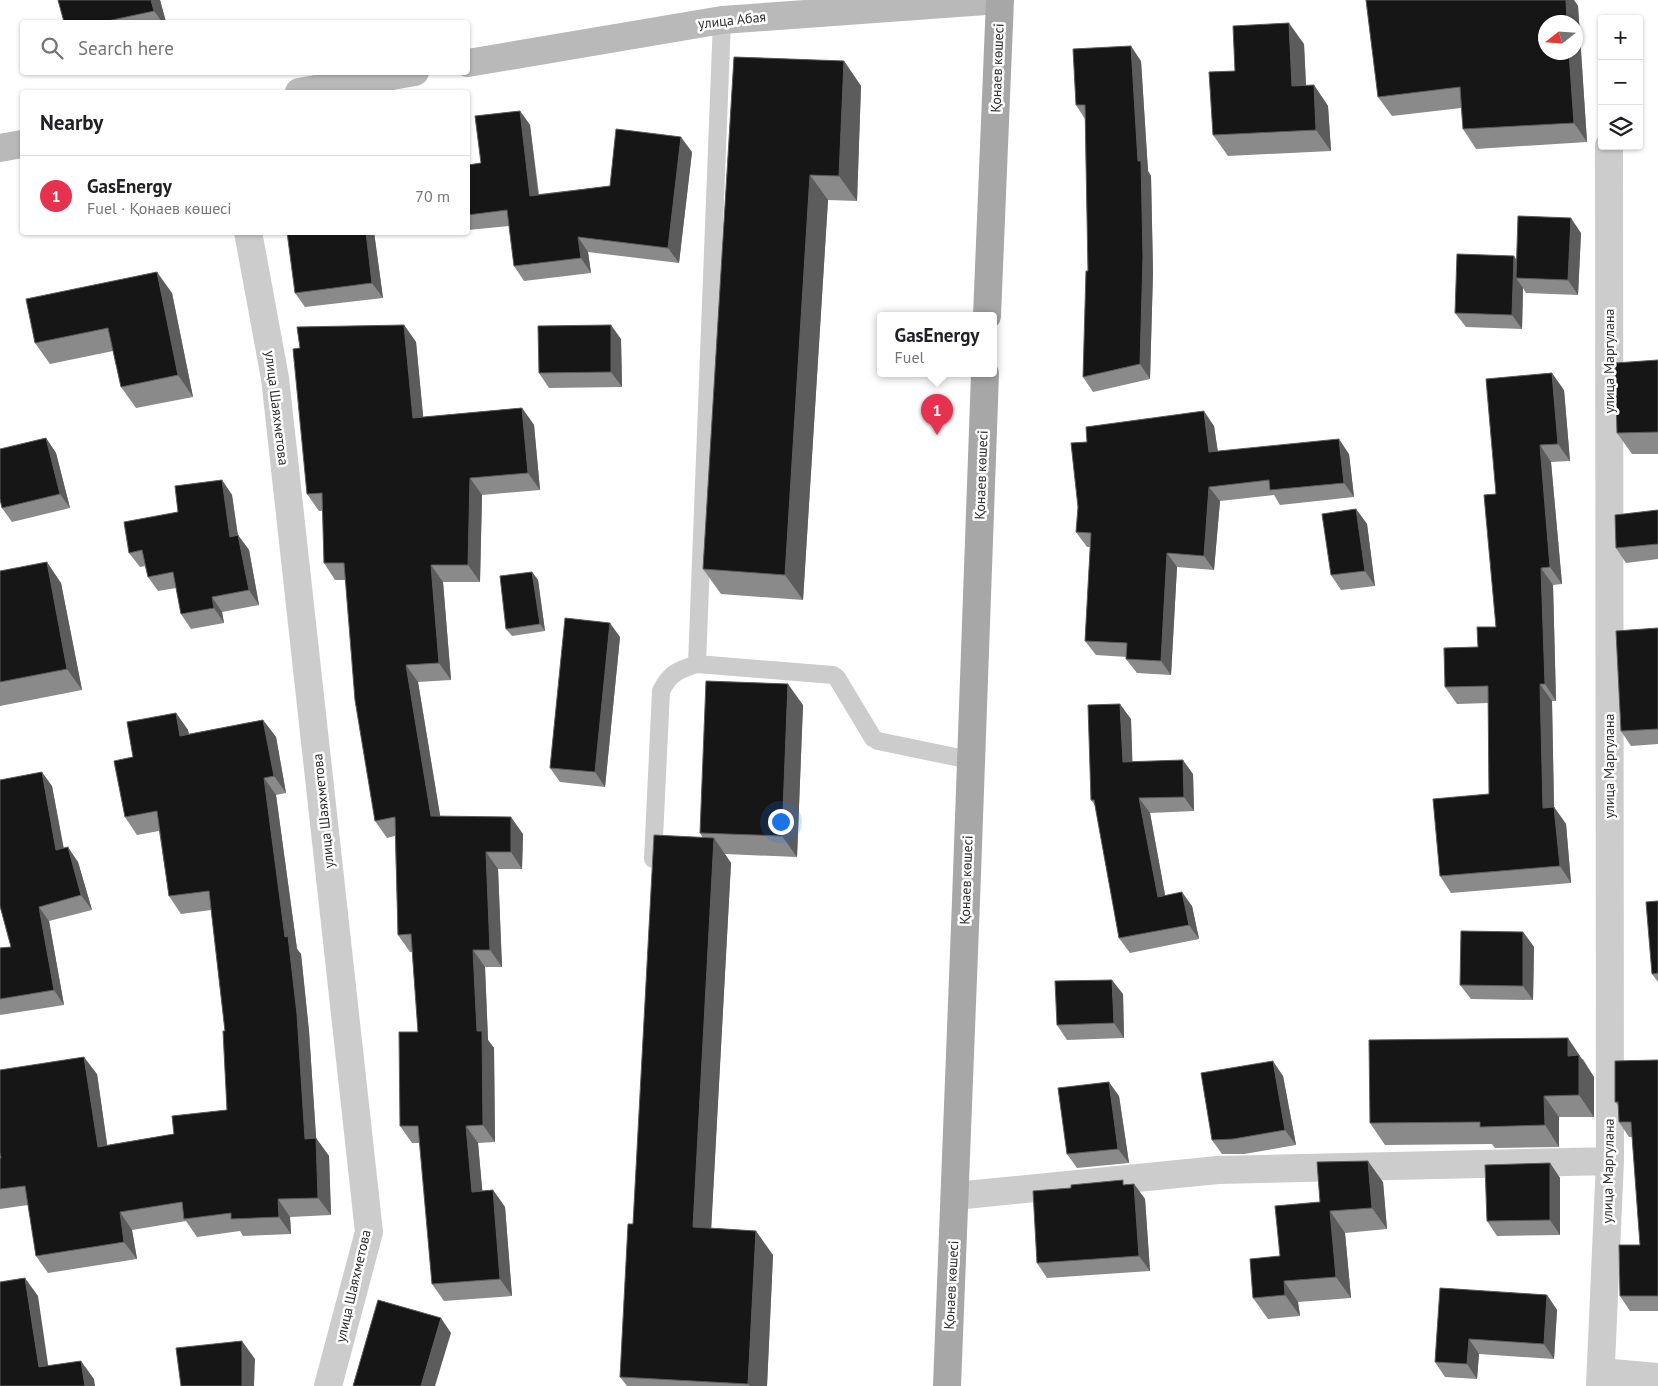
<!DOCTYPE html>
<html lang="en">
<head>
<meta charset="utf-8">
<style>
  :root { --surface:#fff; --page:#f2f2f2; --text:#202124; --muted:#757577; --line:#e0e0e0; --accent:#e6314f }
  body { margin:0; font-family:"PT Sans",sans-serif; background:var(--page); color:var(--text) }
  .controls { position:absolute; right:15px; top:15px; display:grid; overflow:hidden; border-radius:5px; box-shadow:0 1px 4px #0004 }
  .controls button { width:45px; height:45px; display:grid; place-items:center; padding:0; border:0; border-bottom:1px solid var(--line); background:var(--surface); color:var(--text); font:25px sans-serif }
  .compass { position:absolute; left:1538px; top:15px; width:45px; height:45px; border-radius:50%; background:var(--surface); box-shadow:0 1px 4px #0004; rotate:253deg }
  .you { position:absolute; left:780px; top:821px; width:18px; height:18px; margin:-12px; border:4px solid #fff; border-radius:50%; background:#1a73e8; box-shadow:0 0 0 8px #1a73e833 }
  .badge { display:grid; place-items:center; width:32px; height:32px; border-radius:50%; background:var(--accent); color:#fff; font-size:16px; font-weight:700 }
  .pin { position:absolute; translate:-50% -41px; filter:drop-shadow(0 1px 2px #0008) }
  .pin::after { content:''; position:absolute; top:26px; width:18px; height:15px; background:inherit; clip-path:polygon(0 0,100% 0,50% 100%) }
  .popup { position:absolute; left:877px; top:312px; width:120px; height:65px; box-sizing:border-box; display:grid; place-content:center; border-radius:5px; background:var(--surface); filter:drop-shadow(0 1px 4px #0005); font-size:16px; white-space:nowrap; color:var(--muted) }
  .popup b { font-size:19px; color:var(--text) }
  .popup::after { content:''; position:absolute; left:50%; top:100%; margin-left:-10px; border:10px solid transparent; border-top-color:var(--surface) }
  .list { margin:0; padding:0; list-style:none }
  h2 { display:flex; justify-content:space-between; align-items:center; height:65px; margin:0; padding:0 20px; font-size:21px }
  h2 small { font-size:16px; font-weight:400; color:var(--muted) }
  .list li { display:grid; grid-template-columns:32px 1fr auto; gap:15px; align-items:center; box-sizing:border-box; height:80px; padding:0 20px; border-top:1px solid var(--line) }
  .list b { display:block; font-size:19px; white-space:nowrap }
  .list p { margin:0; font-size:16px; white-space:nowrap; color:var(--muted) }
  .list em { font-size:16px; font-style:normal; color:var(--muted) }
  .icon { flex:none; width:28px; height:28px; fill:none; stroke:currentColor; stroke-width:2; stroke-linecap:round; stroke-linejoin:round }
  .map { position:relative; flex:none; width:1658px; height:1386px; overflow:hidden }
  .search { position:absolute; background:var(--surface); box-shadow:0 1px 4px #0004; left:20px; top:20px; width:450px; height:55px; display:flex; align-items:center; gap:12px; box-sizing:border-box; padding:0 18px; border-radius:5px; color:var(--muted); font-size:19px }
  .panel { position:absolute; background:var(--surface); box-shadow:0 1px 4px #0004; left:20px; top:90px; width:450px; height:145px; border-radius:5px }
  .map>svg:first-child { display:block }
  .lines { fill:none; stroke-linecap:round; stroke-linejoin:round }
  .service { stroke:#ccc; stroke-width:18 }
  .minor { stroke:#ccc; stroke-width:28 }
  .secondary { stroke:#b9b9b9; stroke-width:28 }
  .primary { stroke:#a7a7a7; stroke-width:28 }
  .wall { fill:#8a8a8a }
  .shaded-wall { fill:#5c5c5c }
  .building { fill:#161616; stroke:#5c5c5c }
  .labels { text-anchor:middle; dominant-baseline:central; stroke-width:5; stroke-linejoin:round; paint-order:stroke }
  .street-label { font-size:14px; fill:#2f2f2f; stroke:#fff }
</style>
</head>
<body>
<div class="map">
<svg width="1658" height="1386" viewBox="0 0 1658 1386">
  <rect width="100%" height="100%" fill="#fff"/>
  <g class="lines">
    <path class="service" d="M697,664L722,20
      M653,859L661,691C670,673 678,670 697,664L833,675L837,678L873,738L878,741L970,760"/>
    <path class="minor" d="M248,232L275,378L369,1232L328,1386
      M955,1196L1218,1170L1610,1161
      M1601,1372L1658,1377
      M1600,1386L1610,1161L1609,146"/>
    <path class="secondary" d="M468,63L722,20L999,0
      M299,92L415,72
      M0,148L22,144"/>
    <path class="primary" d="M987,316L1000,0
      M947,1386C962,1049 972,711 985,374"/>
  </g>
  <path class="wall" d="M58,0H160L166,22H64Z
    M1366,0H1574L1578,6L1587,142L1476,149L1463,129L1461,108L1392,116L1378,97Z
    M1304,44L1306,86L1314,85L1328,106L1331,151L1228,156L1213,135L1235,71Z
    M734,57L844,61L861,86L857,201L828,200L803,600L721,594L703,569Z
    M1141,61L1148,171L1151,176L1153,272L1150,379L1093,392L1083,377L1088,271L1085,119L1076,105Z
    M520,111L530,125L539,194L610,186L692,152L679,263L588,252L591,273L524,281L514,266L509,226L468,230V165L481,163Z
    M374,232L383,298L305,307L295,293Z
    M1581,233L1578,295L1526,293L1523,288L1522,329L1466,327L1455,313L1517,261Z
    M172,293L193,397L136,408L121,387L113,351L50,364L35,343Z
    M404,325L416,342L423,417L522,408L534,425L540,490L482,495L480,582H443L451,680L418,682L440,816L523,834L522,869H498L502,967H485L488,1040L494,1048L495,1142L478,1143L482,1191L493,1190L505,1207L512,1296L444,1301L432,1284L420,1143H412L400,1126L418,1032L412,952H410L398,935L395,836L387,838L375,821L346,580H335L324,563L323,511H319L307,494Z
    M621,339L622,387L549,388L539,373Z
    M1658,360V454H1632L1617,433Z
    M1564,390L1570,461L1551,462L1562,584L1553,585L1556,701H1552L1554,807L1566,824L1571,883L1451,893L1440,876L1489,794L1488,703L1457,704L1445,687L1496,627V494Z
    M1214,426L1218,452L1349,454L1354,497L1280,505L1274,495L1220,501L1214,570L1177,567L1171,675L1137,673L1126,659L1127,657L1096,655L1085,641L1090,547H1087L1076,532Z
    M46,438L56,453L70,508L12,522L2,508Z
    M222,480L232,495L238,535L249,550L259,605L222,612L224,623L191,629L181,614L176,588L158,591L148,577L145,566L140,567L129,553L178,512Z
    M1356,509L1367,524L1375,586L1341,590L1331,575Z
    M1658,510V559L1626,563L1616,548Z
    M0,571L61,583L82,690L0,706Z
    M532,572L538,580L545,631L512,636L506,629Z
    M1658,628V744L1631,746L1621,731Z
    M620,637L605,787L560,782L550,768Z
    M803,705L797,857L725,854L731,863L711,1228L773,1255L767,1386H627L620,1377L633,1224L703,838L700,833Z
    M176,713L188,730L189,734L263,720L276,737L286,793L276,795L297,949L301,954L309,1031L316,1138L329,1156L331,1215L290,1217L291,1234L243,1236L240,1231L197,1237L186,1221L132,1230L137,1259L48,1273L36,1256L28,1205L0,1209V1158L97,1074L107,1145L174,1134L227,1110L225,1031L211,910L181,914L169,896L159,831L137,835L125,817L133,757Z
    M1131,719L1132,762L1193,774L1194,811L1150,813L1165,895L1192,906L1199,939L1130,953L1119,938L1095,805L1091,800Z
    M52,786L63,848L78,862L92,910L49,921L64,1005L0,1015V948L11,947Z
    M1658,901V982L1652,974Z
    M1523,932L1534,947L1533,1000L1471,999L1460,985Z
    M1123,994L1124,1038L1067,1040L1057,1025Z
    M1583,1059L1594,1077V1117H1559V1147L1495,1148L1492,1144L1385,1145L1370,1123Z
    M1658,1060V1311H1630L1620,1296L1640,1245L1632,1137H1629L1619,1122V1106L1615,1102Z
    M1283,1076L1296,1145L1244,1154H1222L1212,1140Z
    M1119,1096L1129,1163L1077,1168L1067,1154Z
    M1550,1163L1560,1178V1235L1497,1236L1487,1221Z
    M1383,1182L1387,1229L1345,1233L1351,1298L1298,1302L1300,1316L1268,1319L1253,1298L1280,1256L1320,1202Z
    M1126,1184H1134L1145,1199L1150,1271L1047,1278L1037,1263Z
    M1440,1288L1547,1295L1557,1310L1554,1359L1479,1354L1477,1379L1445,1377L1435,1362Z"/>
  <path class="shaded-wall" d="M151,0H160L166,22H162L154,11Z
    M1566,0H1574L1578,6L1587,142L1574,123L1569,52H1576V22H1567Z
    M1289,23L1304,44L1307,107L1292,86Z
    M1131,46L1141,61L1148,171L1151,176L1153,272L1150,379L1140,364L1138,161Z
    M844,61L861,86L857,201L839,176Z
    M1314,85L1328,106L1331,151L1316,130Z
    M520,111L530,125L540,210L530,196Z
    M681,137L692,152L679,263L668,248Z
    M810,175L828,200L803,600L785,575Z
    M1571,218L1581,233L1578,295L1568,280Z
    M366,232H374L383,298L372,283Z
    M578,237L588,252L591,273L581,258Z
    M1514,256L1524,271L1516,278L1523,288L1522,329L1512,315Z
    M157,272L172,293L193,397L178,375Z
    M404,325L416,342L425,435L413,418Z
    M611,325L621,339L622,387L611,372Z
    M1552,373L1564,390L1570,461L1558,444Z
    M522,408L534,425L540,490L528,473Z
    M1204,411L1214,426L1220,467L1209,452Z
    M46,438L56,453L70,508L60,494Z
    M1339,439L1349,454L1354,497L1344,483Z
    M1540,445L1551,462L1562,584L1550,567Z
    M470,478L482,495L480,582L468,565Z
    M222,480L232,495L240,551L230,537Z
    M1209,487L1220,501L1214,570L1204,556Z
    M1356,509L1367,524L1375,586L1365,571Z
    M238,535L249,550L259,605L249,590Z
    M1167,553L1177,567L1171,675L1161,661Z
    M47,562L61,583L82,690L67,669Z
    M431,565L443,582L451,680L439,663Z
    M1541,568L1553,585L1556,701L1545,684Z
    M532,572L538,580L545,631L540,624Z
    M212,597L222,612L224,623L214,608Z
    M610,623L620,637L605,787L595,772Z
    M406,665L418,682L443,833L431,816Z
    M788,684L803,705L797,857L782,836Z
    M1540,684L1552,701L1554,807L1566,824L1571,883L1560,866L1543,808Z
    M1120,704L1131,719L1133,777L1123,762Z
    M176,713L188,730L192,754L180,736Z
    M263,720L276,737L286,793L274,776Z
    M1183,760L1193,774L1194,811L1184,797Z
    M42,772L52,786L67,865L56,850Z
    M264,778L276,795L297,949L301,954L309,1031L317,1151L316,1138L329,1156L331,1215L318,1198L305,1139L285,937Z
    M1139,798L1150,813L1168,911L1158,897Z
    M511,817L523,834L522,869L511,852Z
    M714,838L731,863L710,1251L693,1227Z
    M68,847L78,862L92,910L81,895Z
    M486,852L498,869L502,967L490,950Z
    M1182,892L1192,906L1199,939L1189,925Z
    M39,907L49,921L64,1005L54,990Z
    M1523,932L1534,947L1533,1000L1523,986Z
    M473,950L485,967L488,1040L494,1048L495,1142L483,1125L477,1031Z
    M1112,980L1123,994L1124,1038L1114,1023Z
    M1568,1038L1594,1077V1117L1579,1095L1568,1056Z
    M84,1057L97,1074L110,1164L98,1147Z
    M1273,1061L1283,1076L1296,1145L1285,1130Z
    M1109,1082L1119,1096L1129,1163L1118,1149Z
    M1544,1096L1559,1117V1147L1545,1125Z
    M466,1126L478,1143L484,1208L472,1192Z
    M1368,1161L1383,1182L1387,1229L1372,1208Z
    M1550,1163L1560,1178V1235L1550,1220Z
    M1134,1184L1145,1199L1150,1271L1139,1256Z
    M493,1190L505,1207L512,1296L500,1279Z
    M278,1199L290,1217L291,1234L279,1217Z
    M1330,1211L1345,1233L1351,1298L1336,1277Z
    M120,1212L132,1230L137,1259L124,1242Z
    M756,1231L773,1255L767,1386H750L748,1384Z
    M25,1278L38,1296L51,1385L39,1367Z
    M1284,1281L1298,1302L1300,1316L1285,1295Z
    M1547,1295L1557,1310L1554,1359L1544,1344Z
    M441,1318L451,1333L435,1386H421Z
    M1469,1339L1479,1354L1477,1379L1467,1364Z
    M242,1341L255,1359L254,1386H242Z
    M81,1361L94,1379L95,1386H85Z"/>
  <path class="building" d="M58,0H151L154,11L103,22H64Z
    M1366,0H1566L1567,22H1546V52H1569L1574,123L1463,129L1460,87L1378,97Z
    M1289,23L1292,86L1314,85L1316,130L1213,135L1209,72L1235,71L1233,26Z
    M1131,46L1138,161H1141L1143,257L1140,364L1083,377L1086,271H1088L1085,105H1076L1073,49Z
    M734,57L844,61L839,176L810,175L785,575L703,569Z
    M520,111L530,196L610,186L616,129L681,137L668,248L578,237L581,258L514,266L507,210L468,215V165L481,163L475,116Z
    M1518,216L1571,218L1568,280L1516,278Z
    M287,232H366L372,283L295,293Z
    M1457,254L1514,256L1512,315L1455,313Z
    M157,272L178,375L121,387L108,328L35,343L26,299Z
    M404,325L413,418L522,408L528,473L470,478L468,565H431L439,663L406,665L431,816L511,817V852H486L490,950H473L477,1031H482L483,1125L466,1126L472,1192L493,1190L500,1279L432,1284L418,1126H400L399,1032H418L411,934L398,935L395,817L375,821L355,700L344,563H324L322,493L307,494L293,349L300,348L297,327Z
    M611,325V372L539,373L538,326Z
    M1658,360V432L1617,433L1615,363Z
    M1552,373L1558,444L1540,445L1550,567L1541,568L1545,684H1540L1543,808L1554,807L1560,866L1440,876L1433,799L1489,794L1488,686L1445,687L1444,648L1478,647L1477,627H1496L1484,495L1496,494L1486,379Z
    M1204,411L1209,452L1339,439L1344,483L1270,490L1269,480L1209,487L1204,556L1167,553L1161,661L1126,659L1127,643L1085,641L1091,533L1076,532L1078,507L1071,443L1087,442L1086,427Z
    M46,438L60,494L2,508L0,499V449Z
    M222,480L230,537L238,535L249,590L212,597L214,608L181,614L173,572L148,577L142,550L129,553L124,522L178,512L175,486Z
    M1356,509L1365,571L1331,575L1322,514Z
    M1658,510V544L1616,548L1615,515Z
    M47,562L67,669L0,682V571Z
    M532,572L540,624L506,629L500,576Z
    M565,618L610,623L595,772L550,768Z
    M1658,628V729L1621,731L1616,631Z
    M706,681L788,684L782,836L700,833Z
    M1120,704L1123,762L1183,760L1184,797L1139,798L1158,897L1182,892L1189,925L1119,938L1094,800H1091L1088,705Z
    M176,713L180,736L263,720L274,776L264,778L285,937L288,936L297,1014L305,1139L316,1138L318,1198L278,1199L279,1217L231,1219V1213L184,1219L182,1202L120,1212L124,1242L36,1256L25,1186L0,1189V1158H1L0,1153V1070L84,1057L98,1147L174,1134L172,1116L227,1110L223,1031H225L209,891L169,896L157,811L125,817L114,761L133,757L127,722Z
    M42,772L56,850L68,847L81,895L39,907L54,990L0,999V948L11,947L0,906V780Z
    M654,835L714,838L693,1227L756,1231L748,1384L620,1377L628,1224H633Z
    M1658,901V973L1652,974L1646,902Z
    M1461,931L1523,932V986L1460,985Z
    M1112,980L1114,1023L1057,1025L1055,981Z
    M1568,1038V1056L1579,1055V1095L1544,1096L1545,1125L1480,1127V1122L1370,1123L1369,1040Z
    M1658,1060V1296H1620L1619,1245H1640L1631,1122H1619L1618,1102H1615V1061Z
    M1273,1061L1285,1130L1233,1139L1212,1140L1201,1073Z
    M1109,1082L1118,1149L1067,1154L1058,1088Z
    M1368,1161L1372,1208L1330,1211L1336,1277L1284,1281L1285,1295L1253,1298L1250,1259L1280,1256L1275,1206L1320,1202L1317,1162Z
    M1550,1163V1220L1487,1221L1485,1165Z
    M1123,1180V1185L1134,1184L1139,1256L1037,1263L1033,1191L1071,1188V1185Z
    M25,1278L39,1367L81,1361L85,1386H0V1282Z
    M1440,1288L1547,1295L1544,1344L1469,1339L1467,1364L1435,1362Z
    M378,1300L441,1318L421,1386H353Z
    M242,1341V1386H181L176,1348Z"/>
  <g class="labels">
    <g class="street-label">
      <text transform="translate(732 20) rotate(-6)">улица Абая</text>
      <text transform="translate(997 68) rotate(-88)">Қонаев көшесі</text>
      <text transform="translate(1609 361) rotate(-90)">улица Маргулана</text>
      <text transform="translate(277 408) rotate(83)">улица Шаяхметова</text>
      <text transform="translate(981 475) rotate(-88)">Қонаев көшесі</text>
      <text transform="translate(1609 766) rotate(-90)">улица Маргулана</text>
      <text transform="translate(323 811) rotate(-96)">улица Шаяхметова</text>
      <text transform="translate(966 880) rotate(-88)">Қонаев көшесі</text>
      <text transform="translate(1608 1171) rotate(-89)">улица Маргулана</text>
      <text transform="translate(951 1285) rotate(-87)">Қонаев көшесі</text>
      <text transform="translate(353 1286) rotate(-77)">улица Шаяхметова</text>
    </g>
  </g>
</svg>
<div class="controls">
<button>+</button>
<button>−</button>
<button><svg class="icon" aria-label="layers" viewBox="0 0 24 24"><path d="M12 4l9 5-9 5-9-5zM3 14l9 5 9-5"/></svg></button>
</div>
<svg class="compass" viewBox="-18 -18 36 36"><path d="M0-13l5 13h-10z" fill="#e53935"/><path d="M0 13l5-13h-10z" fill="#757577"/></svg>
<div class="you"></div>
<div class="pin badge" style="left:937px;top:435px">1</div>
<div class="popup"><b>GasEnergy</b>Fuel</div>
<div class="search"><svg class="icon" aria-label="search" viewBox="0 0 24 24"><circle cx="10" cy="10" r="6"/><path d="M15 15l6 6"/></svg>Search here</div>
<section class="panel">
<h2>Nearby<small></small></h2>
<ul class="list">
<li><span class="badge">1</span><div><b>GasEnergy</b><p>Fuel · Қонаев көшесі</p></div><em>70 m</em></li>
</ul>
</section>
</div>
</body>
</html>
